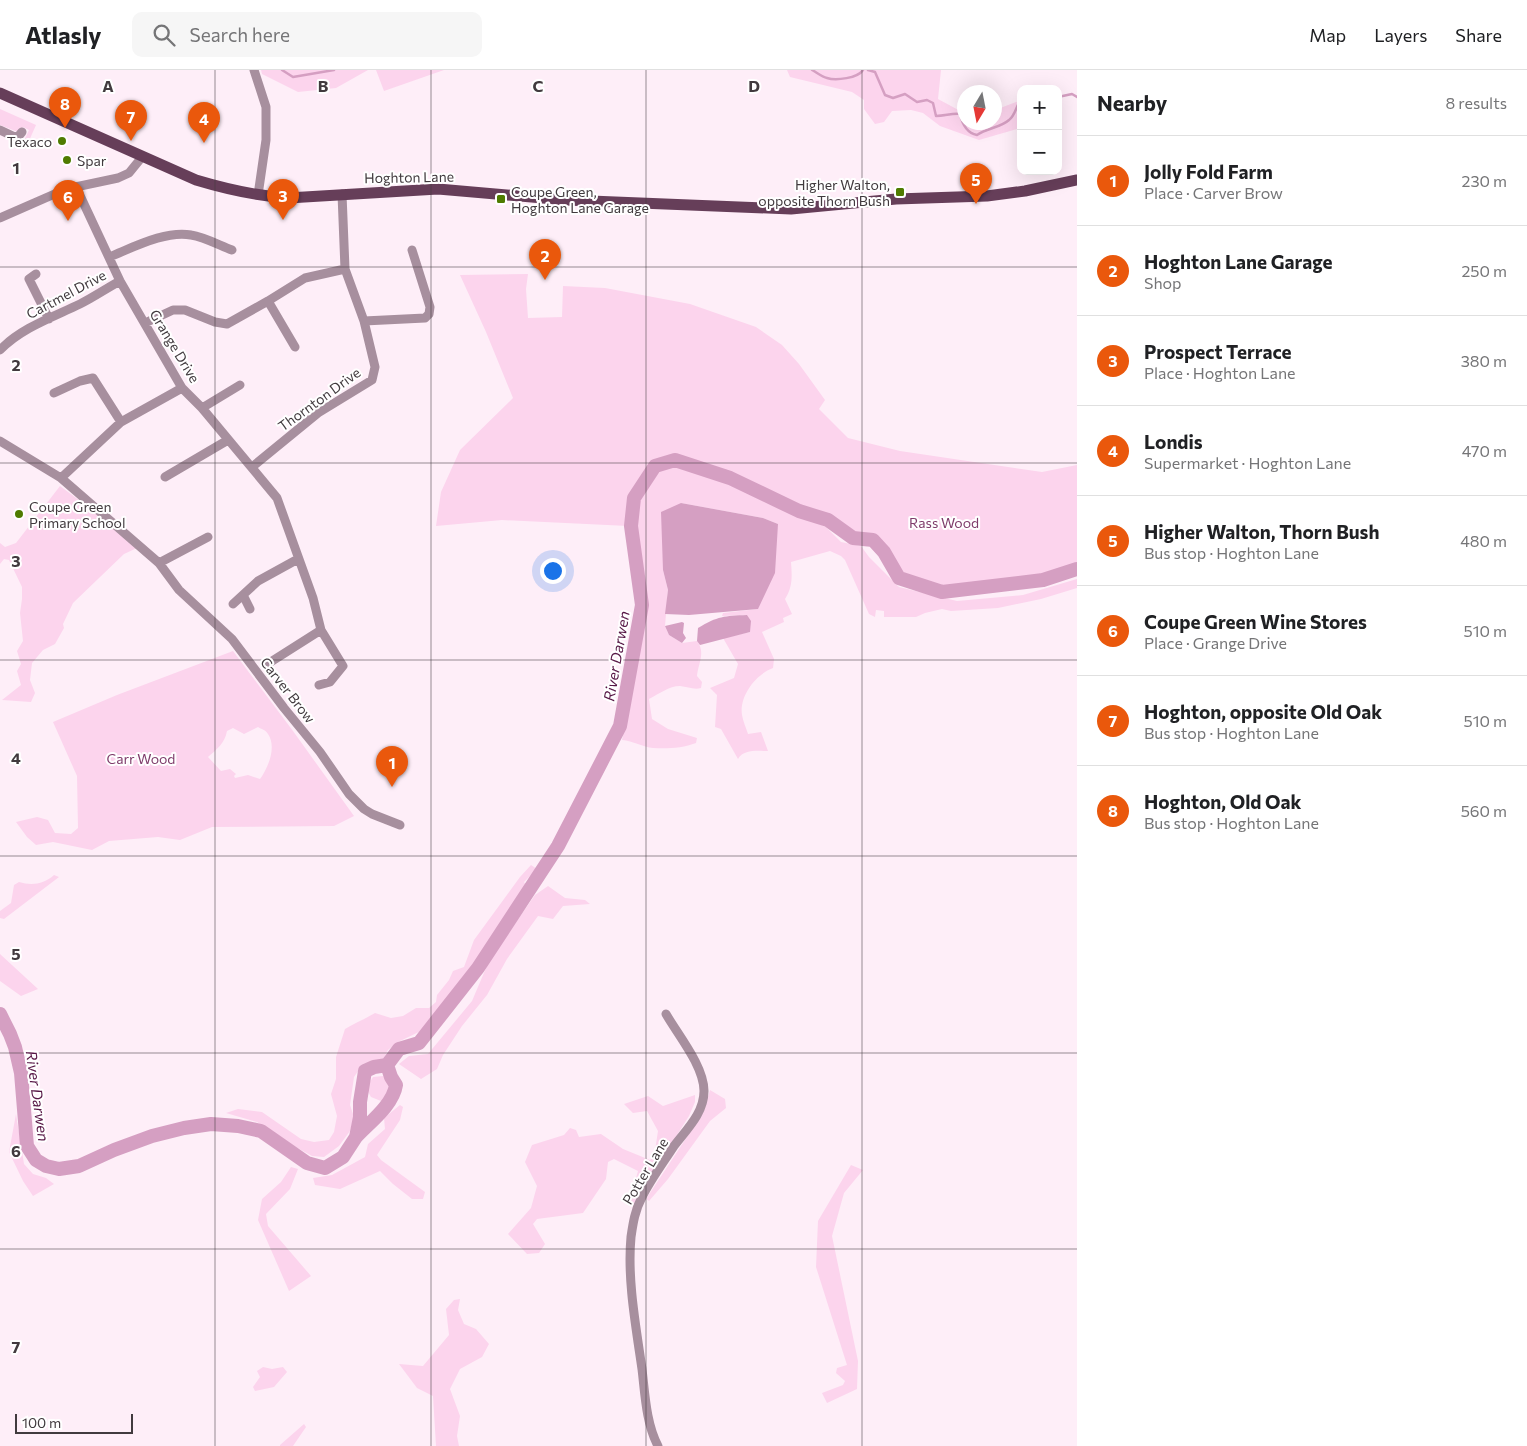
<!DOCTYPE html>
<html lang="en">
<head>
<meta charset="utf-8">
<style>
  :root { --surface:#fff; --page:#f6f6f6; --text:#202124; --muted:#757577; --line:#e0e0e0; --accent:#ea580c }
  body { margin:0; font-family:Commissioner,sans-serif; background:var(--page); color:var(--text) }
  .controls { position:absolute; right:15px; top:15px; display:grid; overflow:hidden; border-radius:10px; box-shadow:0 5px 20px #0002 }
  .controls button { width:45px; height:45px; display:grid; place-items:center; padding:0; border:0; border-bottom:1px solid var(--line); background:var(--surface); color:var(--text); font:25px sans-serif }
  .compass { position:absolute; left:957px; top:15px; width:45px; height:45px; border-radius:50%; background:var(--surface); box-shadow:0 5px 20px #0002; rotate:190deg }
  .scale { position:absolute; left:15px; bottom:12px; width:118px; box-sizing:border-box; padding-left:5px; border:2px solid #413a3e; border-top:0; font-size:14px; line-height:18px; white-space:nowrap; color:#413a3e; -webkit-text-stroke:4px #fff; paint-order:stroke }
  .you { position:absolute; left:552px; top:500px; width:18px; height:18px; margin:-12px; border:4px solid #fff; border-radius:50%; background:#1a73e8; box-shadow:0 0 0 8px #1a73e833 }
  .badge { display:grid; place-items:center; width:32px; height:32px; border-radius:50%; background:var(--accent); color:#fff; font-size:16px; font-weight:700 }
  .pin { position:absolute; translate:-50% -41px; filter:drop-shadow(0 1px 2px #0008) }
  .pin::after { content:''; position:absolute; top:26px; width:18px; height:15px; background:inherit; clip-path:polygon(0 0,100% 0,50% 100%) }
  .list { margin:0; padding:0; list-style:none }
  h2 { display:flex; justify-content:space-between; align-items:center; height:65px; margin:0; padding:0 20px; font-size:21px }
  h2 small { font-size:16px; font-weight:400; color:var(--muted) }
  .list li { display:grid; grid-template-columns:32px 1fr auto; gap:15px; align-items:center; box-sizing:border-box; height:90px; padding:0 20px; border-top:1px solid var(--line) }
  .list b { display:block; font-size:19px; white-space:nowrap }
  .list p { margin:0; font-size:16px; white-space:nowrap; color:var(--muted) }
  .list em { font-size:16px; font-style:normal; color:var(--muted) }
  .icon { flex:none; width:28px; height:28px; fill:none; stroke:currentColor; stroke-width:2; stroke-linecap:round; stroke-linejoin:round }
  .map { position:relative; flex:none; width:1077px; height:1376px; overflow:hidden }
  header { display:flex; align-items:center; gap:30px; box-sizing:border-box; height:70px; padding:0 25px; background:var(--surface); border-bottom:1px solid var(--line) }
  header strong { font-size:24px }
  nav { display:flex; gap:28px; margin-inline-start:auto; font-size:18px }
  .search { width:350px; height:45px; background:var(--page); display:flex; align-items:center; gap:12px; box-sizing:border-box; padding:0 18px; border-radius:10px; color:var(--muted); font-size:19px }
  main { display:flex }
  aside { flex:1; background:var(--surface) }
  .map>svg:first-child { display:block }
  .green { fill:#fcd4ed; fill-rule:evenodd }
  .water { fill:#d59fc2 }
  .lines { fill:none; stroke-linecap:round; stroke-linejoin:round }
  .stream { stroke:#d59fc2; stroke-width:2.5 }
  .river { stroke:#d59fc2; stroke-width:14 }
  .minor { stroke:#a78f9e; stroke-width:9 }
  .major { stroke:#663e59; stroke-width:11 }
  .grid { fill:none; stroke:#413a3e; stroke-width:1; stroke-opacity:0.55 }
  .poi-dot { fill:#4f7b00; stroke:#fff; stroke-width:2 }
  .labels { text-anchor:middle; dominant-baseline:central; stroke-width:4; stroke-linejoin:round; paint-order:stroke }
  .poi-label { font-size:14px; fill:#413a3e; stroke:#fff; text-anchor:start }
  .street-label { font-size:14px; fill:#413a3e; stroke:#fff }
  .park-label { font-size:14px; fill:#7f3c6b; stroke:#fff }
  .water-label { font-size:15px; font-style:italic; fill:#571746; stroke:#fff }
  .grid-label { font-size:16px; text-anchor:middle; font-weight:bold; fill:#413a3e; stroke:#fff; stroke-width:4; stroke-linejoin:round; paint-order:stroke }
</style>
</head>
<body>
<header>
<strong>Atlasly</strong>
<div class="search"><svg class="icon" aria-label="search" viewBox="0 0 24 24"><circle cx="10" cy="10" r="6"/><path d="M15 15l6 6"/></svg>Search here</div>
<nav><a>Map</a><a>Layers</a><a>Share</a></nav>
</header>
<main>
<div class="map">
<svg width="1077" height="1376" viewBox="0 0 1077 1376">
  <rect width="100%" height="100%" fill="#feeef8"/>
  <path class="green" d="M261,0H368L336,18L298,22L262,4Z
    M376,0H444L384,21Z
    M787,0H941L938,29L964,43V52H994L995,40L1021,30V52L1017,59L979,70L940,56L923,43L911,40L892,41L884,52L875,54L864,39V30L852,22L790,7Z
    M0,39L36,55L28,73L24,71L29,60L23,57L18,62L0,55Z
    M528,204L526,219L528,248L562,247L563,216L605,218L690,234L756,257L782,275L799,294L825,330L819,339L848,368L900,381L1042,402L1077,395V494L1042,504L942,518L901,506L888,482L874,469L855,466L829,448L800,439L732,406L676,388L652,394L631,427L628,456L502,450L436,456L441,422L460,380L513,328L486,262L460,205Z
    M675,394L730,412L826,457L841,472L861,476L869,487L899,517L957,531L1023,525L1077,509V518L1041,529L998,538L951,541L942,539L925,543L916,547H884V541L876,540L875,547L869,544L845,490L841,486L830,481L791,492C792,505 793,517 785,529L792,544L783,548L784,552L762,562L774,589L773,598C756,604 739,626 742,645C743,651 746,658 748,664L761,662L768,681C757,681 744,679 738,689L721,659L715,657L717,625L710,618L734,608L738,594L723,568L750,562L747,545L722,546L723,543L758,539L778,454L763,448L681,433L663,500L668,520L665,556L669,565L682,573L697,571C706,582 698,594 697,606L702,612L701,618C694,620 688,617 680,616C669,616 659,624 649,629L652,649L668,659L697,668L696,673C683,678 667,679 653,678C643,677 633,671 622,670L647,531L634,456L638,428L656,401Z
    M60,416L107,451L137,478L124,484L73,533L63,554L64,558L55,574L43,580L32,593L30,610L35,623L31,632L2,630L21,615L17,601L21,594L17,581L23,571L20,543L22,529V517L9,490L4,489L0,494V473L5,477L16,473Z
    M233,581L293,661L354,746L334,756L212,757L180,770L158,767L109,771L92,780L53,772L36,775L27,767L16,752L37,747L48,750L55,763L71,764L78,758L77,706L53,652L117,625ZM258,657C261,659 266,660 268,664C277,677 268,698 260,709L248,705L235,708L234,706L236,704L230,699L221,701L208,687C216,680 225,673 227,661L233,658L244,664Z
    M531,795L537,799L524,812L527,817L472,898L423,960L398,972L388,980L383,990L363,994L354,1007L350,1035L354,1047L350,1061L339,1076L324,1087L312,1086L283,1070L257,1052L226,1043L238,1039L262,1042L301,1069L314,1072L329,1070L334,1062L337,1046L331,1024L336,1009V987L345,959C355,953 365,949 375,943L391,948L403,946L416,938H429L436,932L437,925L449,910L453,901L464,897L474,870L520,807Z
    M54,805L59,807L4,849L0,848V841L11,833L14,815L19,812C32,816 44,814 54,805Z
    M548,816L565,828L585,830L590,834L563,836L553,849L538,846L507,889L487,925L462,956L443,985L437,999L421,1009L399,994L409,986L428,984L472,931L489,891L535,825Z
    M0,884L38,919L21,926L0,911Z
    M383,1006L389,1010L392,1017L389,1026L381,1031L371,1027L366,1018L373,1007Z
    M710,1020L725,1029L726,1038L710,1051L668,1109L649,1131L646,1129L704,1041Z
    M695,1025V1032L689,1046L633,1135L630,1130L638,1101L614,1089L608,1092L606,1109L583,1143L537,1149L533,1154L545,1174L539,1183L527,1184L508,1164L531,1138L537,1116L525,1092L532,1075L564,1065L570,1058L576,1060L579,1067L601,1064L623,1079L650,1090L654,1087L658,1061L647,1041L633,1043L624,1034L648,1026L663,1036Z
    M400,1035L403,1037L400,1050L377,1085L381,1090L425,1122L423,1129H412L393,1114L380,1101L340,1119L315,1115L313,1108L332,1105L365,1087L368,1074L385,1059L384,1048Z
    M16,1044L24,1094L33,1104L46,1108L54,1114L33,1126L23,1111L9,1082Z
    M851,1095L863,1100L844,1123L832,1166L858,1291L857,1319L827,1333L822,1323L843,1315L845,1311L836,1303L837,1298L847,1295L816,1197L818,1151Z
    M291,1097L298,1099L290,1119L266,1144L268,1156L311,1206L289,1221L258,1150L262,1129L281,1112Z
    M460,1229L458,1240L464,1254L476,1259L489,1274L482,1287L460,1299L450,1319L460,1346L457,1366L459,1376H436L433,1326L417,1318L399,1294L423,1296L449,1265L446,1239L454,1230Z
    M263,1297L272,1299L283,1297L287,1302L274,1317L255,1321L253,1317L260,1307L257,1301Z
    M304,1354L306,1357L293,1376H280V1375Z"/>
  <path class="water" d="M681,433L763,448L778,454L775,503L758,539L689,545L665,544L668,520L663,500L661,442Z
    M747,545L751,551L750,562L700,575L697,571L698,558C718,546 724,546 747,545Z
    M682,552L684,553L683,563L686,568L682,573L669,565L665,556Z"/>
  <g class="lines">
    <path class="stream" d="M282,0L293,7L334,0
      M812,0C816,2 822,7 827,8C836,11 858,8 863,0
      M868,0L875,2L885,25L893,28L905,24L917,32L927,30L933,33L936,46C945,46 952,43 960,44C962,53 966,63 977,65C987,58 1000,58 1009,50C1014,47 1016,38 1019,33H1021
      M1058,27L1072,24L1077,27"/>
    <path class="river" d="M0,944L10,964L15,977L21,1003L27,1076L36,1090L46,1096L59,1099L79,1096L114,1080L152,1066L184,1058L211,1054L238,1056L261,1061L307,1093L325,1098L343,1087L356,1067L360,1047V1032L365,1001L374,997L387,995L399,979L419,973L478,898L558,776L620,656L642,535L631,456L634,428L655,396L675,390L730,408L799,441L828,450L853,468L873,470L884,482L899,508L942,522L1043,510L1077,499
      M356,1067C370,1052 393,1035 396,1015L391,1007L387,995"/>
    <path class="minor" d="M254,0L266,37V70L258,125
      M0,60L17,68L22,62
      M76,117L120,211L182,318L202,338L277,428L313,528L321,560L343,596L330,612L319,615
      M0,148L66,119L118,108L129,103L142,87
      M109,187C132,178 166,160 191,165C204,167 219,175 232,180
      M36,204L29,209L49,249
      M268,231L295,277
      M364,251L425,248L429,244L430,237L412,180
      M145,253L173,240H185L215,252L227,254L268,231L305,208L345,199
      M0,280C21,258 53,247 80,234C94,227 107,218 120,211
      M54,323L80,311L93,308L121,352
      M202,338L240,315
      M0,371L61,408L159,493L179,520L232,569L284,638L320,682L349,724L364,739L372,744L400,755
      M252,397L318,343L372,310L375,297L364,251L345,199L342,124
      M165,407L228,370
      M61,408L121,352L182,318
      M159,493L208,467
      M243,525L250,539
      M233,534L258,511L298,489
      M269,593L321,560
      M658,1376C646,1353 645,1324 642,1299C636,1257 627,1209 631,1167C633,1153 635,1140 642,1127C651,1109 663,1093 674,1076C687,1059 704,1043 704,1021C704,996 678,965 666,944"/>
    <path class="major" d="M0,23L196,110C226,119 256,126 288,128L438,119L566,130L791,139L896,129L987,126L1025,121L1077,110"/>
  </g>
  <path class="grid" d="M215,0V1376M431,0V1376M646,0V1376M862,0V1376M0,197H1077M0,393H1077M0,590H1077M0,786H1077M0,983H1077M0,1179H1077"/>
  <g class="poi-dot">
    <circle cx="62" cy="71" r="5"/>
    <circle cx="67" cy="90" r="5"/>
    <rect x="895" y="117" width="10" height="10" rx="2.5"/>
    <rect x="496" y="124" width="10" height="10" rx="2.5"/>
    <circle cx="19" cy="444" r="5"/>
  </g>
  <g class="labels">
    <g class="poi-label">
      <text x="52" y="71" text-anchor="end">Texaco</text>
      <text x="77" y="90">Spar</text>
      <text x="890" y="114" text-anchor="end">Higher Walton,<tspan x="890" dy="16">opposite Thorn Bush</tspan></text>
      <text x="511" y="121">Coupe Green,<tspan x="511" dy="16">Hoghton Lane Garage</tspan></text>
      <text x="29" y="436">Coupe Green<tspan x="29" dy="16">Primary School</tspan></text>
    </g>
    <g class="street-label">
      <text transform="translate(409 107) rotate(-1)">Hoghton Lane</text>
      <text transform="translate(66 224) rotate(-28)">Cartmel Drive</text>
      <text transform="translate(175 276) rotate(59)">Grange Drive</text>
      <text transform="translate(319 329) rotate(-36)">Thornton Drive</text>
      <text transform="translate(288 620) rotate(52)">Carver Brow</text>
      <text transform="translate(645 1101) rotate(-59)">Potter Lane</text>
    </g>
    <g class="park-label">
      <text x="944" y="452">Rass Wood</text>
      <text x="141" y="688">Carr Wood</text>
    </g>
    <g class="water-label">
      <text transform="translate(616 586) rotate(-80)">River Darwen</text>
      <text transform="translate(38 1026) rotate(82)">River Darwen</text>
    </g>
  </g>
  <g class="grid-label">
    <text x="108" y="22">A</text>
    <text x="323" y="22">B</text>
    <text x="538" y="22">C</text>
    <text x="754" y="22">D</text>
    <text x="16" y="104">1</text>
    <text x="16" y="301">2</text>
    <text x="16" y="497">3</text>
    <text x="16" y="694">4</text>
    <text x="16" y="890">5</text>
    <text x="16" y="1087">6</text>
    <text x="16" y="1283">7</text>
  </g>
</svg>
<div class="controls">
<button>+</button>
<button>−</button>
</div>
<svg class="compass" viewBox="-18 -18 36 36"><path d="M0-13l5 13h-10z" fill="#e53935"/><path d="M0 13l5-13h-10z" fill="#757577"/></svg>
<div class="scale">100 m</div>
<div class="you"></div>
<div class="pin badge" style="left:392px;top:717px">1</div>
<div class="pin badge" style="left:545px;top:210px">2</div>
<div class="pin badge" style="left:283px;top:150px">3</div>
<div class="pin badge" style="left:204px;top:73px">4</div>
<div class="pin badge" style="left:976px;top:134px">5</div>
<div class="pin badge" style="left:68px;top:151px">6</div>
<div class="pin badge" style="left:131px;top:71px">7</div>
<div class="pin badge" style="left:65px;top:58px">8</div>
</div>
<aside>
<h2>Nearby<small>8 results</small></h2>
<ul class="list">
<li><span class="badge">1</span><div><b>Jolly Fold Farm</b><p>Place · Carver Brow</p></div><em>230 m</em></li>
<li><span class="badge">2</span><div><b>Hoghton Lane Garage</b><p>Shop</p></div><em>250 m</em></li>
<li><span class="badge">3</span><div><b>Prospect Terrace</b><p>Place · Hoghton Lane</p></div><em>380 m</em></li>
<li><span class="badge">4</span><div><b>Londis</b><p>Supermarket · Hoghton Lane</p></div><em>470 m</em></li>
<li><span class="badge">5</span><div><b>Higher Walton, Thorn Bush</b><p>Bus stop · Hoghton Lane</p></div><em>480 m</em></li>
<li><span class="badge">6</span><div><b>Coupe Green Wine Stores</b><p>Place · Grange Drive</p></div><em>510 m</em></li>
<li><span class="badge">7</span><div><b>Hoghton, opposite Old Oak</b><p>Bus stop · Hoghton Lane</p></div><em>510 m</em></li>
<li><span class="badge">8</span><div><b>Hoghton, Old Oak</b><p>Bus stop · Hoghton Lane</p></div><em>560 m</em></li>
</ul>
</aside>
</main>
</body>
</html>
